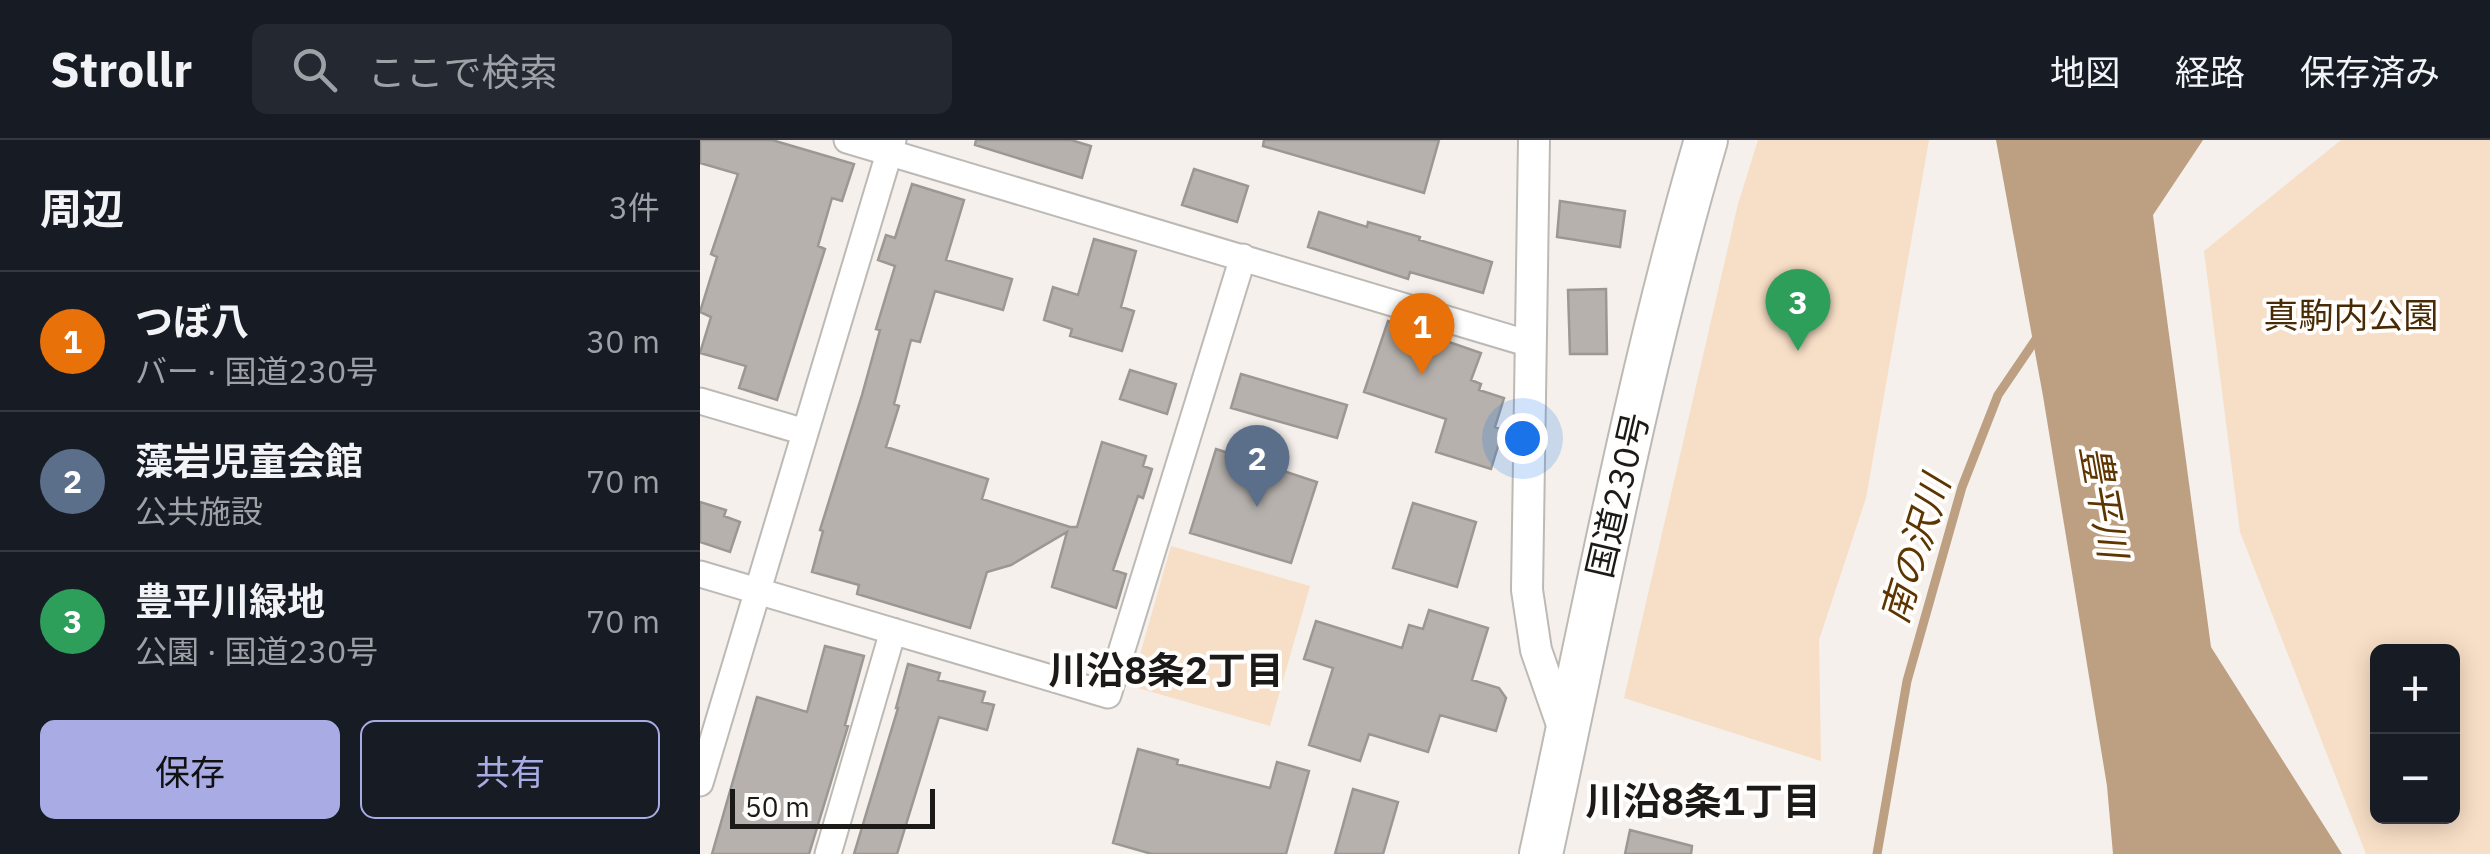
<!DOCTYPE html>
<html lang="ja">
<head>
<meta charset="utf-8">
<style>
  :root { --surface:#171b24; --page:#242831; --text:#f1f3f6; --muted:#9ea1a6; --line:#363941; --accent:#a9ace4 }
  body { margin:0; font-family:"IBM Plex Sans","Noto Sans JP",sans-serif; background:var(--page); color:var(--text) }
  .controls { position:absolute; right:30px; bottom:30px; display:grid; overflow:hidden; border-radius:15px; box-shadow:0 5px 25px #0003 }
  .controls button { width:90px; height:90px; display:grid; place-items:center; padding:0; border:0; border-bottom:2px solid var(--line); background:var(--surface); color:var(--text); font:50px sans-serif }
  .scale { position:absolute; left:30px; bottom:25px; width:205px; box-sizing:border-box; padding-left:10px; border:5px solid #1b1a18; border-top:0; font-size:28px; line-height:35px; white-space:nowrap; color:#1b1a18; -webkit-text-stroke:8px #fffefd; paint-order:stroke }
  .you { position:absolute; left:822px; top:298px; width:35px; height:35px; margin:-25px; border:8px solid #fff; border-radius:50%; background:#1a73e8; box-shadow:0 0 0 15px #1a73e833 }
  .badge { display:grid; place-items:center; width:65px; height:65px; border-radius:50%; background:var(--accent); color:#fff; font-size:32px; font-weight:700 }
  .pin { position:absolute; translate:-50% -82px; filter:drop-shadow(0 2px 5px #0008) }
  .pin::after { content:''; position:absolute; top:52px; width:35px; height:30px; background:inherit; clip-path:polygon(0 0,100% 0,50% 100%) }
  .list { margin:0; padding:0; list-style:none }
  h2 { display:flex; justify-content:space-between; align-items:center; height:130px; margin:0; padding:0 40px; font-size:42px }
  h2 small { font-size:32px; font-weight:400; color:var(--muted) }
  .list li { display:grid; grid-template-columns:65px 1fr auto; gap:30px; align-items:center; box-sizing:border-box; height:140px; padding:0 40px; border-top:2px solid var(--line) }
  .list b { display:block; font-size:38px; white-space:nowrap }
  .list p { margin:0; font-size:32px; white-space:nowrap; color:var(--muted) }
  .list em { font-size:32px; font-style:normal; color:var(--muted) }
  .actions { display:flex; gap:20px; padding:30px 40px }
  .actions a { flex:1; padding:22px 0; border:2px solid var(--accent); border-radius:15px; text-align:center; font-size:35px; color:var(--accent) }
  .actions .main { background:var(--accent); color:#111 }
  .icon { flex:none; width:55px; height:55px; fill:none; stroke:currentColor; stroke-width:2; stroke-linecap:round; stroke-linejoin:round }
  .map { position:relative; flex:none; width:1790px; height:714px; overflow:hidden }
  header { display:flex; align-items:center; gap:60px; box-sizing:border-box; height:140px; padding:0 50px; background:var(--surface); border-bottom:2px solid var(--line) }
  header strong { font-size:48px }
  nav { display:flex; gap:55px; margin-inline-start:auto; font-size:35px }
  .search { width:700px; height:90px; background:var(--page); display:flex; align-items:center; gap:25px; box-sizing:border-box; padding:0 35px; border-radius:15px; color:var(--muted); font-size:38px }
  main { display:flex }
  aside { flex:1; background:var(--surface) }
  .map>svg:first-child { display:block }
  .green { fill:#f7dec6; fill-rule:evenodd }
  .water { fill:#bd9f82 }
  .lines { fill:none; stroke-linecap:round; stroke-linejoin:round }
  .stream { stroke:#bd9f82; stroke-width:9 }
  .building { fill:#b6b1ad; stroke:#9b9793; stroke-width:2.5 }
  .minor-casing { stroke:#bdb9b5; stroke-width:29 }
  .tertiary-casing { stroke:#bdb9b5; stroke-width:34 }
  .trunk-casing { stroke:#bdb9b5; stroke-width:46 }
  .minor { stroke:#fff; stroke-width:25 }
  .tertiary { stroke:#fff; stroke-width:30 }
  .trunk { stroke:#fff; stroke-width:42 }
  .labels { text-anchor:middle; dominant-baseline:central; stroke-width:8; stroke-linejoin:round; paint-order:stroke }
  .park-label { font-size:35px; fill:#482a04; stroke:#fffefd }
  .street-label { font-size:35px; fill:#1b1a18; stroke:#fffefd }
  .water-label { font-size:38px; font-style:italic; fill:#5d3500; stroke:#fffefd }
  .neighbourhood-label { font-size:38px; font-weight:bold; fill:#1b1a18; stroke:#fffefd }
</style>
</head>
<body>
<header>
<strong>Strollr</strong>
<div class="search"><svg class="icon" aria-label="search" viewBox="0 0 24 24"><circle cx="10" cy="10" r="6"/><path d="M15 15l6 6"/></svg>ここで検索</div>
<nav><a>地図</a><a>経路</a><a>保存済み</a></nav>
</header>
<main>
<aside>
<h2>周辺<small>3件</small></h2>
<ul class="list">
<li><span class="badge" style="background:#e8710a">1</span><div><b>つぼ八</b><p>バー · 国道230号</p></div><em>30 m</em></li>
<li><span class="badge" style="background:#5c6f8a">2</span><div><b>藻岩児童会館</b><p>公共施設</p></div><em>70 m</em></li>
<li><span class="badge" style="background:#2e9e5b">3</span><div><b>豊平川緑地</b><p>公園 · 国道230号</p></div><em>70 m</em></li>
</ul>
<div class="actions"><a class="main">保存</a><a>共有</a></div>
</aside>
<div class="map">
<svg width="1790" height="714" viewBox="0 0 1790 714">
  <rect width="100%" height="100%" fill="#f5f0ec"/>
  <path class="green" d="M1058,0H1229L1166,358L1119,500L1121,621L924,558L1038,64Z
    M1641,0H1790V714H1666L1540,392L1504,111ZM1678,512H1752V676H1678Z
    M471,406L610,446L570,586L431,546Z"/>
  <path class="water" d="M1296,0H1503L1453,75L1511,507L1642,714H1413L1407,646L1343,256Z"/>
  <g class="lines">
    <path class="stream" d="M1177,714L1207,541L1262,347L1298,255L1338,196"/>
  </g>
  <path class="building" d="M0,0H72L154,24L142,61L132,58L118,106L125,109L77,260L39,248L46,226L0,213L11,177L0,172L17,117L11,114L38,34L0,23Z
    M276,0H371L391,6L382,38L275,5Z
    M564,0H739L724,53L563,6Z
    M494,29L548,46L537,82L482,65Z
    M212,44L264,60L246,120L312,139L303,170L235,151L220,202L211,200L194,264L199,266L186,307L288,339L282,359L370,387H377L402,302L446,316L443,326L452,329L443,358L438,356L413,430L426,434L416,468L352,447L367,392L311,425L287,432L270,488L157,454L159,445L112,432L123,391L120,390L162,255L180,190L176,189L195,126L178,120L186,95L195,98Z
    M860,61L925,71L920,107L857,97Z
    M619,72L667,87L668,82L720,97L719,100L792,122L783,153L710,132L708,139L608,107Z
    M394,99L436,111L421,167L434,171L422,211L370,196L372,189L344,180L353,147L378,155Z
    M906,149L907,214H870L868,150Z
    M688,181L781,213L771,240L781,244L779,250L804,258L795,287L803,290L791,329L736,312L746,279L664,252Z
    M430,230L476,244L467,274L420,259Z
    M541,234L647,265L637,298L531,268Z
    M516,309L617,342L591,423L490,393Z
    M0,362L26,370L24,376L40,382L30,412L0,402Z
    M713,363L776,382L757,447L693,428Z
    M729,470L788,488L772,540L799,548L806,558L796,591L740,575L728,612L669,594L660,621L609,605L633,528L604,519L616,481L702,508L709,485L723,489Z
    M125,506L164,516L145,585L148,586L109,714H12L57,557L107,572Z
    M208,524L240,533L238,540L285,552L282,562L294,565L287,590L239,577L197,714H154L198,568H196Z
    M438,609L478,620L477,624L570,648L577,622L609,631L586,714H452L413,703Z
    M653,649L698,662L683,714H635Z
    M930,690L992,706L991,714H925Z"/>
  <g class="lines">
    <g class="minor-casing">
      <path id="minor" d="M147,0L830,204
        M0,261L105,292
        M0,434L408,555L543,117
        M0,643L193,0
        M128,714L193,491"/>
    </g>
    <g class="tertiary-casing">
      <path id="tertiary" d="M834,0L827,450L836,510L866,596"/>
    </g>
    <g class="trunk-casing">
      <path id="trunk" d="M841,714C893,475 937,235 1006,0"/>
    </g>
    <use href="#minor" class="minor"/>
    <use href="#tertiary" class="tertiary"/>
    <use href="#trunk" class="trunk"/>
  </g>
  <g class="labels">
    <g class="park-label">
      <text x="1651" y="175">真駒内公園</text>
    </g>
    <g class="street-label">
      <text transform="translate(917 355) rotate(-77)">国道230号</text>
    </g>
    <g class="water-label">
      <text transform="translate(1405 361) rotate(80)">豊平川</text>
      <text transform="translate(1214 409) rotate(-73)">南の沢川</text>
    </g>
    <g class="neighbourhood-label">
      <text x="466" y="529">川沿8条2丁目</text>
      <text x="1003" y="660">川沿8条1丁目</text>
    </g>
  </g>
</svg>
<div class="controls">
<button>+</button>
<button>−</button>
</div>
<div class="scale">50 m</div>
<div class="you"></div>
<div class="pin badge" style="left:722px;top:235px;background:#e8710a">1</div>
<div class="pin badge" style="left:557px;top:367px;background:#5c6f8a">2</div>
<div class="pin badge" style="left:1098px;top:211px;background:#2e9e5b">3</div>
</div>
</main>
</body>
</html>
